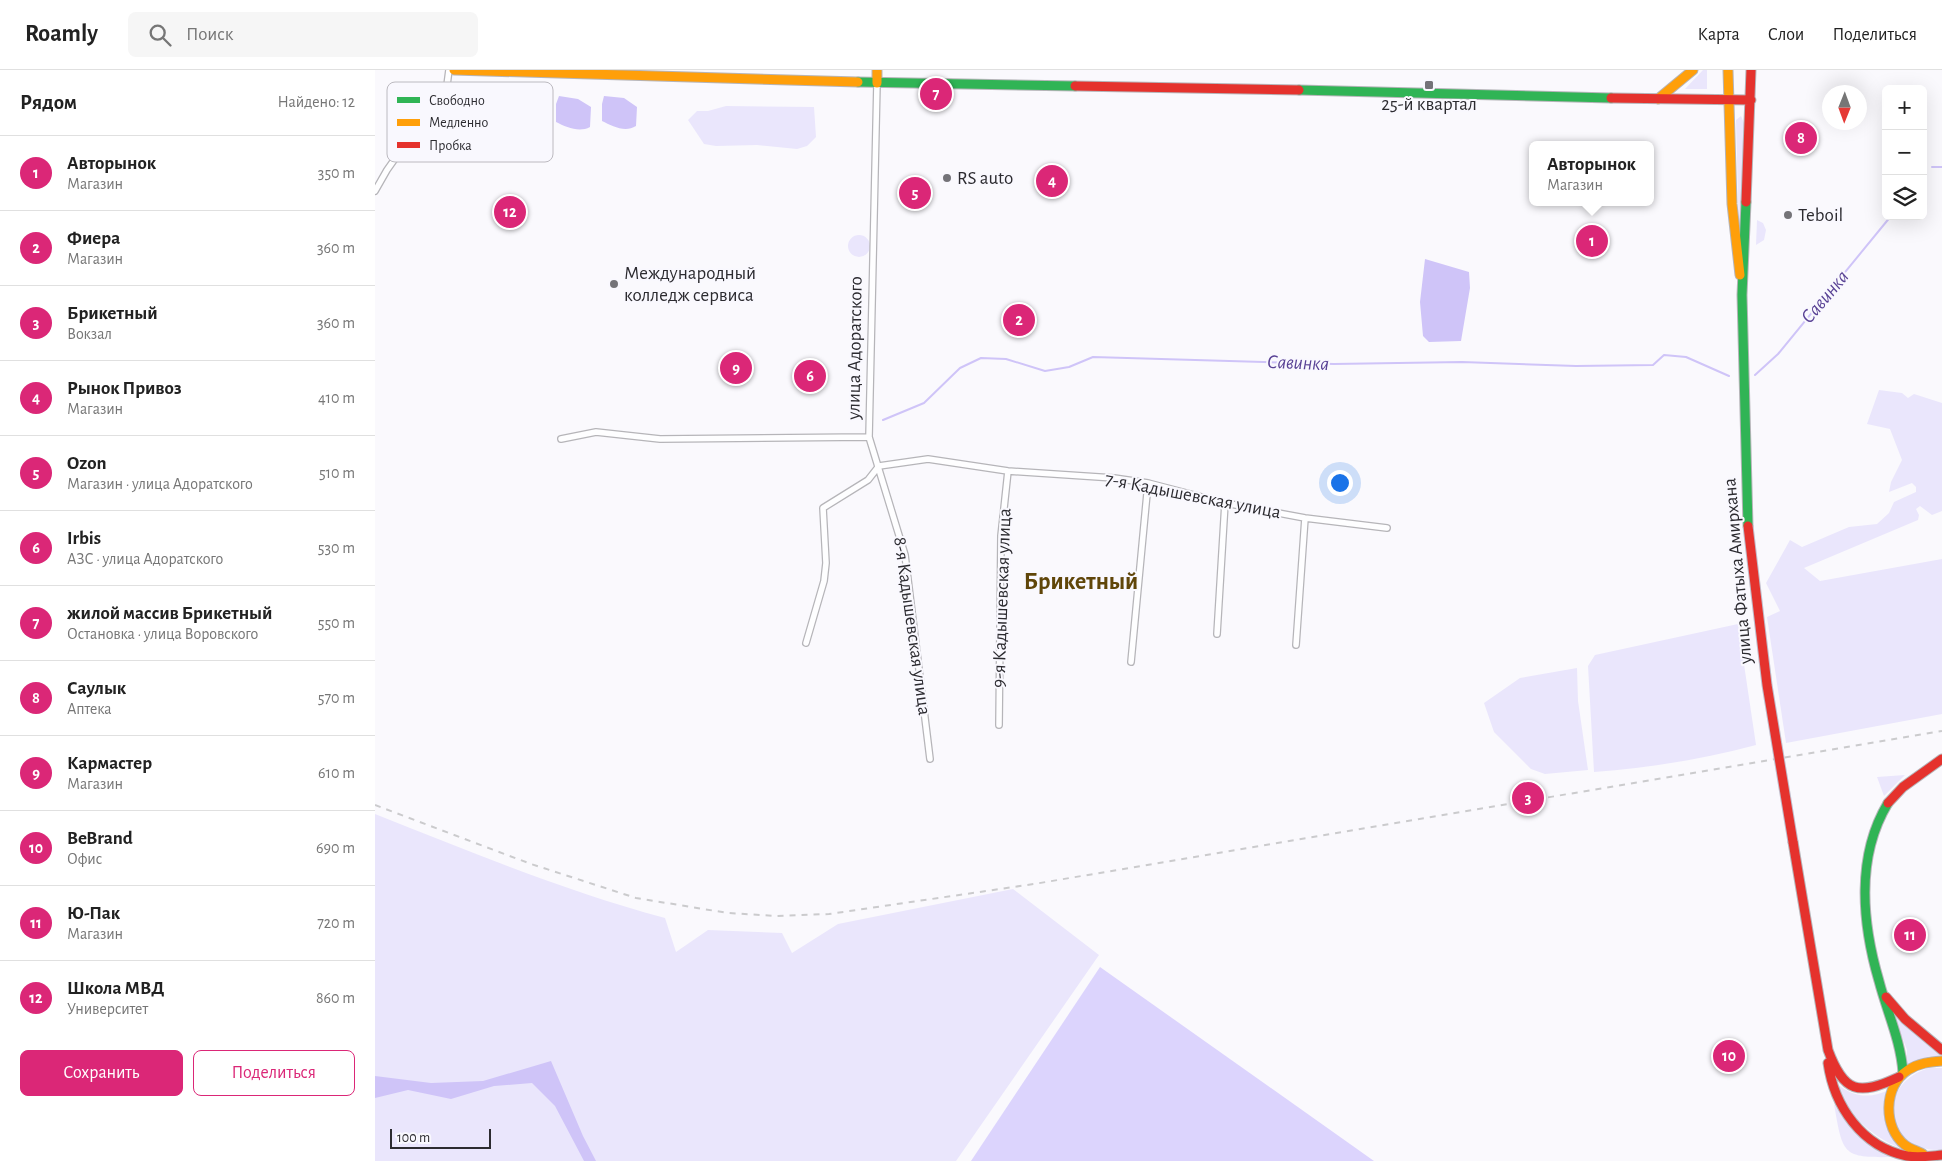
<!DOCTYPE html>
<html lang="ru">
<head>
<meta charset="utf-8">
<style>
  :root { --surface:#fff; --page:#f6f6f6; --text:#222; --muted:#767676; --line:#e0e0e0; --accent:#db2777 }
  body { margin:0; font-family:"Alegreya Sans",sans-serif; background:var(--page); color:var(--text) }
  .controls { position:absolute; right:15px; top:15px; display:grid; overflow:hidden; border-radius:8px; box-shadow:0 5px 20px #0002 }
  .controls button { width:45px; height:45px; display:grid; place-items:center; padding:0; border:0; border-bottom:1px solid var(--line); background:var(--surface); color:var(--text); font:25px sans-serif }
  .compass { position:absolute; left:1447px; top:15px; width:45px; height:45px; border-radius:50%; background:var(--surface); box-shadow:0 5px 20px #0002; rotate:181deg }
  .scale { position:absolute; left:15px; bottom:12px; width:101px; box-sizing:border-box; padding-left:5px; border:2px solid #2c2b30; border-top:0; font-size:14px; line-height:18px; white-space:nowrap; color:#2c2b30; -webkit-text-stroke:4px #f9f8fe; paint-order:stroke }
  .you { position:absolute; left:964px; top:412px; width:18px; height:18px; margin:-12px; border:4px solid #fff; border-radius:50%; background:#1a73e8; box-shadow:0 0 0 8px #1a73e833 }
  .badge { display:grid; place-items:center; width:32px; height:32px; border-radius:50%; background:var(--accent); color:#fff; font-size:16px; font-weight:700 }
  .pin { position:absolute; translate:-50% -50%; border:2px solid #fff; box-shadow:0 1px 5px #0006 }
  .popup { position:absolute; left:1154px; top:71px; width:125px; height:65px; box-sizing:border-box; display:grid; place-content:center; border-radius:8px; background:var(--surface); filter:drop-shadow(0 1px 4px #0005); font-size:16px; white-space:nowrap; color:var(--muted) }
  .popup b { font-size:19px; color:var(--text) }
  .popup::after { content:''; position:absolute; left:50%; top:100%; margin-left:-10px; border:10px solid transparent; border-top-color:var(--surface) }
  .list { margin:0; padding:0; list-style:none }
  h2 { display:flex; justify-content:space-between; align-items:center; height:65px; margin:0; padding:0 20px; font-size:21px }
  h2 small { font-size:16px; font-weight:400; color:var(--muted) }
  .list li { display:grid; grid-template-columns:32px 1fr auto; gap:15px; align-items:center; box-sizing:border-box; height:75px; padding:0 20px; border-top:1px solid var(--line) }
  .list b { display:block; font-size:19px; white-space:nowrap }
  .list p { margin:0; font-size:16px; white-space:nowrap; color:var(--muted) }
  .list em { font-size:16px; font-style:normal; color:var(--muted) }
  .actions { display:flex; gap:10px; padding:15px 20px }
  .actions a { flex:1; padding:11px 0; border:1px solid var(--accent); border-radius:8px; text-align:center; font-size:18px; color:var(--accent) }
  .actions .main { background:var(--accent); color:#fff }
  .icon { flex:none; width:28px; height:28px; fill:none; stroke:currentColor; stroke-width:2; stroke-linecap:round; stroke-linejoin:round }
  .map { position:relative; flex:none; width:1567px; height:1091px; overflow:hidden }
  header { display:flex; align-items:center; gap:30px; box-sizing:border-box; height:70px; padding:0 25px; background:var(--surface); border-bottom:1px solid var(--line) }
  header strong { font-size:24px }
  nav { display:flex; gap:28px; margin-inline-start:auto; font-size:18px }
  .search { width:350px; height:45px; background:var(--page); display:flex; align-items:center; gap:12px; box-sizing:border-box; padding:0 18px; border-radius:8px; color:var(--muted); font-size:19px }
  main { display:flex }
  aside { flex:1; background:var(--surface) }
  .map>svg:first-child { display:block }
  .green { fill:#eae6fc }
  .forest { fill:#dcd4fd }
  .water { fill:#cfc4f8 }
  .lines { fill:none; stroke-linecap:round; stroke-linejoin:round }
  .stream { stroke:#cfc4f8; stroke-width:2 }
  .street-casing { stroke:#b6b5b9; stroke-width:8 }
  .fast-casing { stroke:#b6b5b9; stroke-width:11 }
  .slow-casing { stroke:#b6b5b9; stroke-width:11 }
  .jam-casing { stroke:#b6b5b9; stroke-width:11 }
  .street { stroke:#fefeff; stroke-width:5.5 }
  .fast { stroke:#30b455; stroke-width:9 }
  .slow { stroke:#ff9f0a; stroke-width:9 }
  .jam { stroke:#e5322d; stroke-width:9 }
  .rail { stroke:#cbcbcd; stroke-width:2; stroke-dasharray:6 6; stroke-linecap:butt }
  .jam-bridge-casing { stroke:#bfbcca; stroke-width:11; stroke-linecap:butt }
  .jam-bridge { stroke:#e5322d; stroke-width:9 }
  .poi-dot { fill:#747378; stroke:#f9f8fe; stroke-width:2 }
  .labels { text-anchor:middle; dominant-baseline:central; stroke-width:4; stroke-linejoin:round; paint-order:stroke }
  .poi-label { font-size:19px; fill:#2c2b30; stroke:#f9f8fe; text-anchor:start }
  .street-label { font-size:19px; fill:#2c2b30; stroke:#f9f8fe }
  .water-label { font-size:20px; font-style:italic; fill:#594295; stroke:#f9f8fe }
  .district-label { font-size:24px; font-weight:bold; fill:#604609; stroke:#f9f8fe }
  .key { fill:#f9f8fe; stroke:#bcbac0; stroke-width:1 }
  .key-label { font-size:14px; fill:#2c2b30 }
</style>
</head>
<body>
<header>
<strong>Roamly</strong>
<div class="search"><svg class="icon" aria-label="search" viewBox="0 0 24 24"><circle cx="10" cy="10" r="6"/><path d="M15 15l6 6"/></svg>Поиск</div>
<nav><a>Карта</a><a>Слои</a><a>Поделиться</a></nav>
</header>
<main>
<aside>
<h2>Рядом<small>Найдено: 12</small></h2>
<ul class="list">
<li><span class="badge">1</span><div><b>Авторынок</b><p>Магазин</p></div><em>350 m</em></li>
<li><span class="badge">2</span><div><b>Фиера</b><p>Магазин</p></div><em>360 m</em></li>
<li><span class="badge">3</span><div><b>Брикетный</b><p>Вокзал</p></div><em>360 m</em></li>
<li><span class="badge">4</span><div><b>Рынок Привоз</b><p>Магазин</p></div><em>410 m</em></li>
<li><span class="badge">5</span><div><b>Ozon</b><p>Магазин · улица Адоратского</p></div><em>510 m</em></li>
<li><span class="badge">6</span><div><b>Irbis</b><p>АЗС · улица Адоратского</p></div><em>530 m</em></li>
<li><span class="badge">7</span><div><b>жилой массив Брикетный</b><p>Остановка · улица Воровского</p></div><em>550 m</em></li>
<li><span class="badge">8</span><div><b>Саулык</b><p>Аптека</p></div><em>570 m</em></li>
<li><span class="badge">9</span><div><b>Кармастер</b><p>Магазин</p></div><em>610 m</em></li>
<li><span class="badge">10</span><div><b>BeBrand</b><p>Офис</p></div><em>690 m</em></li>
<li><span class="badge">11</span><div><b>Ю-Пак</b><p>Магазин</p></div><em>720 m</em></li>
<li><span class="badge">12</span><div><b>Школа МВД</b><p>Университет</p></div><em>860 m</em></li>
</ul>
<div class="actions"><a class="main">Сохранить</a><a>Поделиться</a></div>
</aside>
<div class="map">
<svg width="1567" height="1091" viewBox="0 0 1567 1091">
  <rect width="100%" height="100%" fill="#faf9fd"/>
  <path class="green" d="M1328,0H1332V19H1310Z
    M351,36L439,37L441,67L432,76L422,79L382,75L341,76L329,74L313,50L322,41H333Z
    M1366,46L1369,53L1367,168H1364L1361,50Z
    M1382,150L1388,153L1391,160L1389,170L1381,175Z
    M473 176a11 11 0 1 1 22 0a11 11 0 1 1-22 0Z
    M1504,320L1527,323L1533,328L1539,324L1567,333V441L1557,445L1545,436L1541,439L1544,445L1543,450L1429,498L1445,511L1567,489V644L1411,673L1392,547L1405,541L1391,513L1415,470L1427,477L1474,457L1502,454L1514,443L1519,432L1541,422V417L1537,413L1514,422L1516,412L1527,390L1515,359L1492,354Z
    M1363,554L1381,675C1328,689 1274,698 1219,702L1213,596L1220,585Z
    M1202,598L1203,631L1213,700L1170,704L1156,699L1119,662L1109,633L1145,608Z
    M1530,705L1509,726L1502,707Z
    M0,744C96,782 190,821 290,848L301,882L333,860L407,863L417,883L463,854L638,819L724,885L581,1091H0Z
    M1519,946L1567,987L1555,986L1531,995L1532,980Z
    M1554,998H1567V1080C1510,1083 1499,1014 1554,998Z
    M1460,1012C1477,1027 1495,1030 1515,1019L1511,1048L1533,1081C1498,1069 1474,1047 1460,1012Z
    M1459,1034C1476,1060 1490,1075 1519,1087C1467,1088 1468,1085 1459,1034Z"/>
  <path class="forest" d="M725,897L999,1091H596Z"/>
  <path class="water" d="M109,22L173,32L172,52L161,51L152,56L113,52L102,45L99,37L101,30Z
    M184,26L203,29L216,37L215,57C204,63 191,57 181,52V34Z
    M229,26L249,28L262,37L261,56C250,63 237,56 227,51V34Z
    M1050,189L1094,202L1095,218L1086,271L1054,272L1048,266L1045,232Z
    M176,991L208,1066L221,1091H209L180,1036L157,1013L119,1016L76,1029L33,1020L0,1028V1006L56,1013L108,1011Z"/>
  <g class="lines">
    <path class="stream" d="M1557,97H1567
      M1380,305L1403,284L1516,146
      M508,350L549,333L585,298L606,288L631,289L670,301L694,297L718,287L959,294L1087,292L1201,296L1278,295L1289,285L1311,287L1354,306"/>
    <g class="street-casing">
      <path id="street" d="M502,13L494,367L530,485L555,689
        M0,121L12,100L72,15L74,0
        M186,369L221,362L285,369L494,367
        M842,564L850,433
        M431,573L449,511L451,493L448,438L493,410L504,396L553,389L633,401L739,408L773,413L850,433L930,448L1012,458
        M921,575L930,448
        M756,592L773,413
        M624,655L626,466L633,401"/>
    </g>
    <g class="fast-casing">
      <path id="fast" d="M483,12L700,16
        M924,20L1236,28
        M1371,132L1367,225L1373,456
        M1513,733C1481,786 1487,853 1504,911C1512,942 1526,971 1528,1003"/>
    </g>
    <g class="slow-casing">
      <path id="slow" d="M79,0L483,12
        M502,0V13
        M1353,0L1357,134L1365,205
        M1283,29L1318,0
        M1548,1084C1543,1081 1535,1079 1530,1075C1508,1058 1508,1016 1533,1000C1544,993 1554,992 1567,991"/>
    </g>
    <g class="jam-casing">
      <path id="jam" d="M700,16L924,20
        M1236,28L1376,30
        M1371,132L1376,0
        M1513,733L1528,717L1567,689
        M1418,772L1453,980C1469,1023 1483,1026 1524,1007
        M1511,927L1530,949L1567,980
        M1453,993C1459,1036 1487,1077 1532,1086C1544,1088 1556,1086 1567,1085"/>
    </g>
    <use href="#street" class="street"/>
    <use href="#fast" class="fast"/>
    <use href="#slow" class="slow"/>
    <use href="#jam" class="jam"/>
    <path class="rail" d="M0,735L156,794L261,828L353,843L402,846L454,844L659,814L1567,661"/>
    <g class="jam-bridge-casing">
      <path id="jam-bridge" d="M1373,456L1392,615L1418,772"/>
    </g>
    <use href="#jam-bridge" class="jam-bridge"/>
  </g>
  <g class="poi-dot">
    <rect x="1049" y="10" width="10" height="10" rx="2.5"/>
    <circle cx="572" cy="108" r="5"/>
    <circle cx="1413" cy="145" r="5"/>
    <circle cx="239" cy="214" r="5"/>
  </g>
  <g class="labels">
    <g class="poi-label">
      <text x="1054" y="34" text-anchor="middle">25-й квартал</text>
      <text x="582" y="108">RS auto</text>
      <text x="1423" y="145">Teboil</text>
      <text x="249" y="203">Международный<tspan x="249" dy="22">колледж сервиса</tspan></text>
    </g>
    <g class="street-label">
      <text transform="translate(480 278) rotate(-89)">улица Адоратского</text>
      <text transform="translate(818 426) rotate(11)">7-я Кадышевская улица</text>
      <text transform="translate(1363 501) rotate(-95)">улица Фатыха Амирхана</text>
      <text transform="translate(627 528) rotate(-88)">9-я Кадышевская улица</text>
      <text transform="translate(537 556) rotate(82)">8-я Кадышевская улица</text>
    </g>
    <g class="water-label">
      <text transform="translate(1450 227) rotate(-50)">Савинка</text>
      <text transform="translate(923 293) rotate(2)">Савинка</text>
    </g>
    <g class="district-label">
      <text x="706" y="512">Брикетный</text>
    </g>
  </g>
  <rect x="12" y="12" width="166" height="80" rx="8" class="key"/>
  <rect x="22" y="27" width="23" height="6" fill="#30b455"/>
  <rect x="22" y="49" width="23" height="7" fill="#ff9f0a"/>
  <rect x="22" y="72" width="23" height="6" fill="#e5322d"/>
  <g class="key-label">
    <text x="54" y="35">Свободно</text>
    <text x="54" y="57">Медленно</text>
    <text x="54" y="80">Пробка</text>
  </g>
</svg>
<div class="controls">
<button>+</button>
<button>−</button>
<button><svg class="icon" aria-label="layers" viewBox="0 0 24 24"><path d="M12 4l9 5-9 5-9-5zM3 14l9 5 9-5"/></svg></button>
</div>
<svg class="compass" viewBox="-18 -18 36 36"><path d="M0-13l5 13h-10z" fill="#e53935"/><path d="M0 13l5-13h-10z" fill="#767676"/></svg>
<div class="scale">100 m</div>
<div class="you"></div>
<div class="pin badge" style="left:1217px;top:171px">1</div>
<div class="popup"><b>Авторынок</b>Магазин</div>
<div class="pin badge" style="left:644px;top:250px">2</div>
<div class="pin badge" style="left:1153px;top:728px">3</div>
<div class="pin badge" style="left:677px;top:111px">4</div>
<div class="pin badge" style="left:540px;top:123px">5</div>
<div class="pin badge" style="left:435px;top:306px">6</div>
<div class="pin badge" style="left:561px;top:24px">7</div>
<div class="pin badge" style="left:1426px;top:68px">8</div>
<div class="pin badge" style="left:361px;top:298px">9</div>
<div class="pin badge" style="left:1354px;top:986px">10</div>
<div class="pin badge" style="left:1535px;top:865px">11</div>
<div class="pin badge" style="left:135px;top:142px">12</div>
</div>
</main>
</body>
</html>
